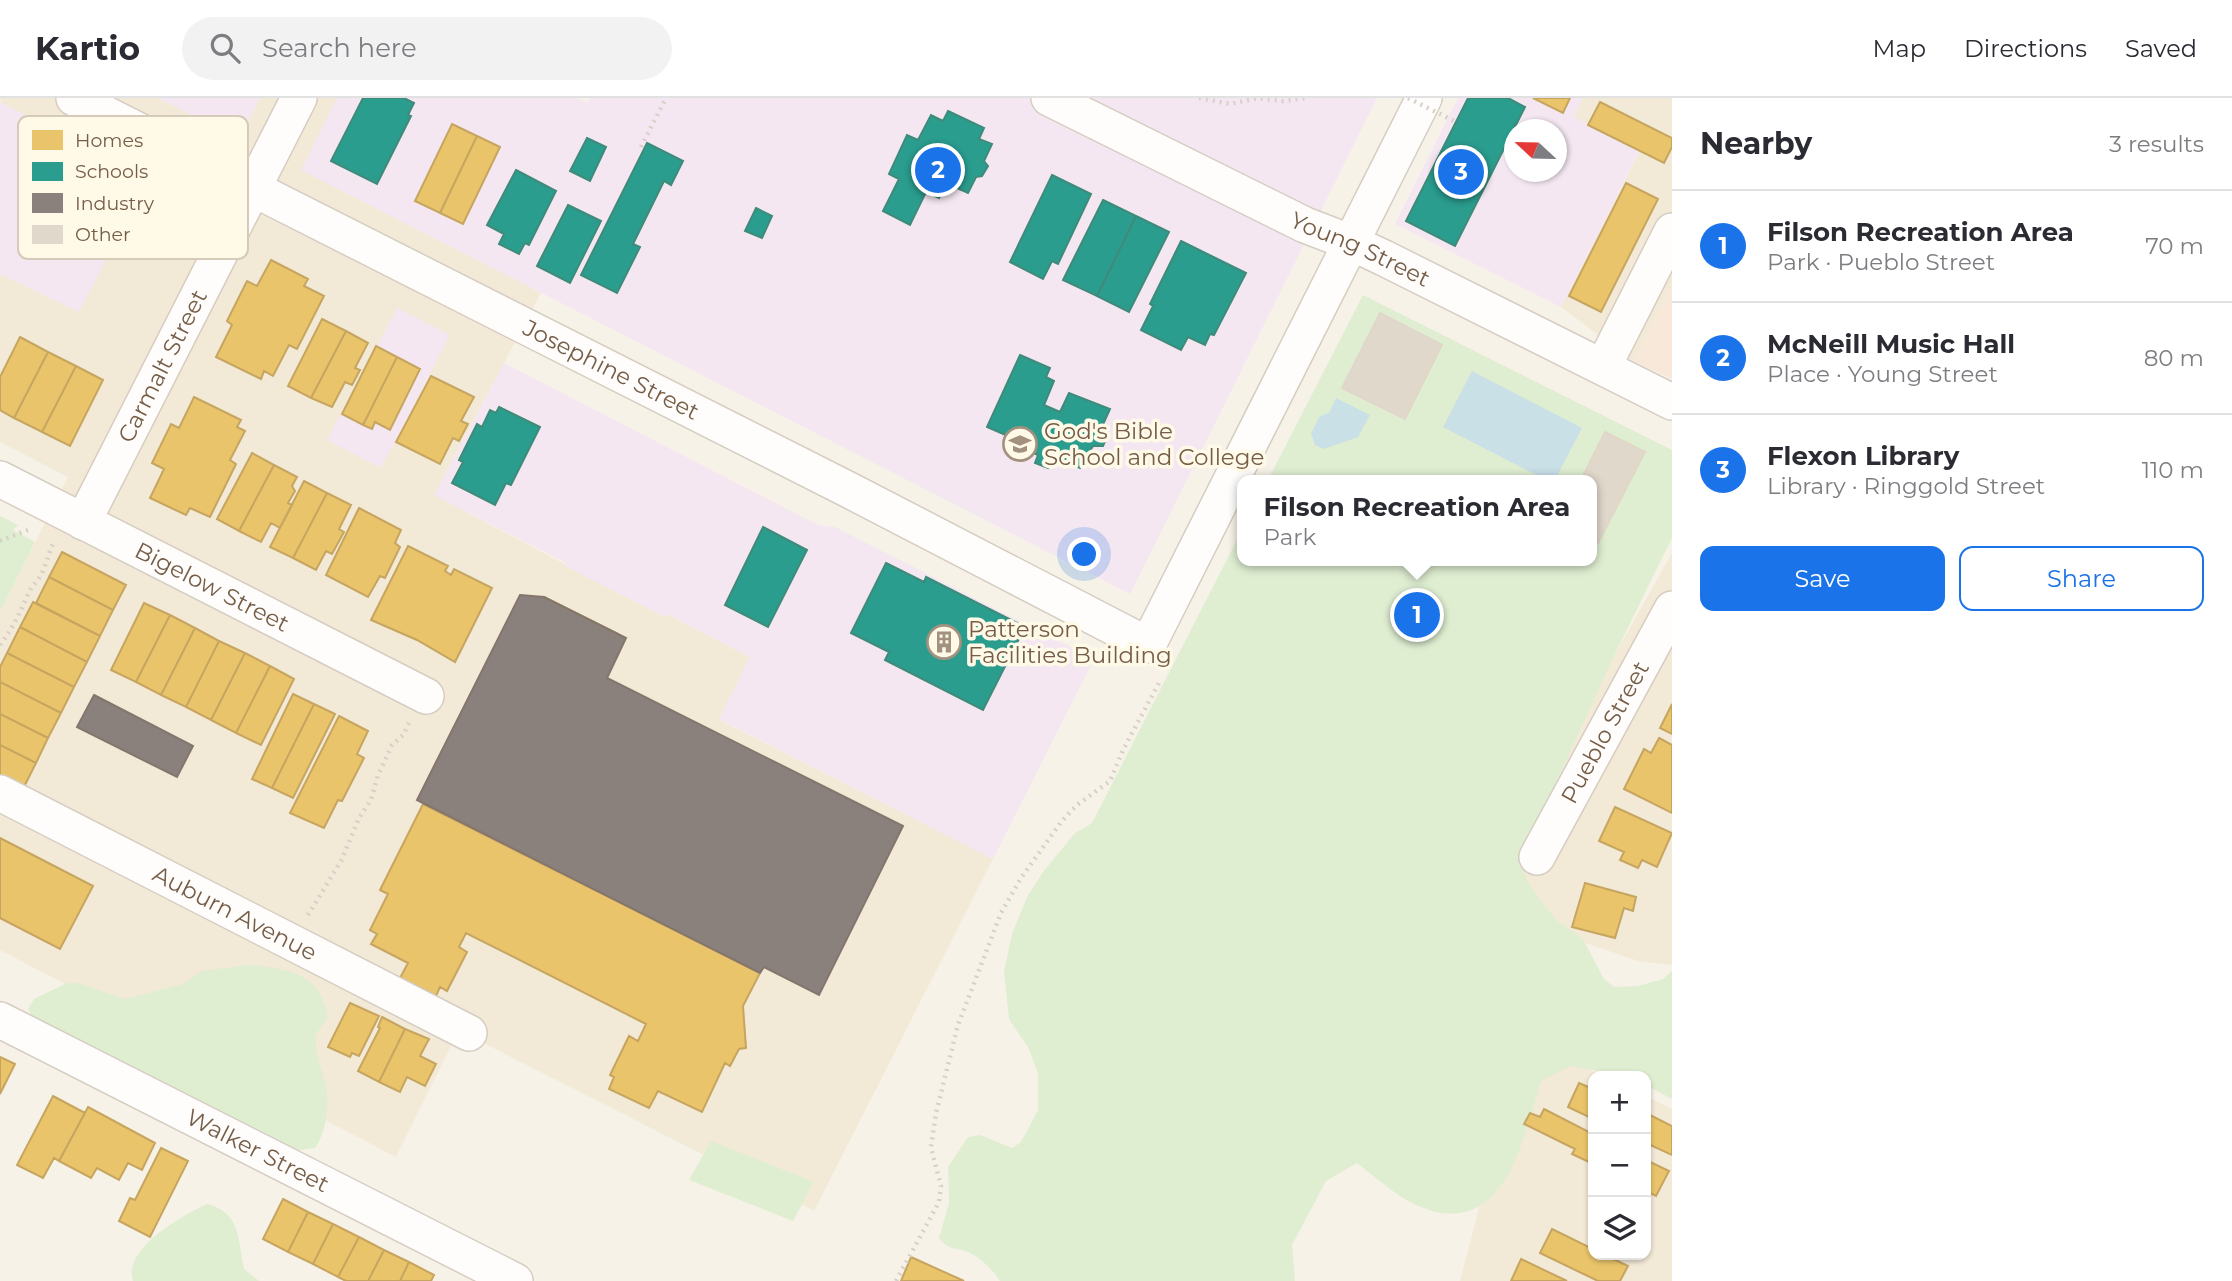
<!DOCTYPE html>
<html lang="en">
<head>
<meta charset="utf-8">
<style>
  :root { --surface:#fff; --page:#f2f2f3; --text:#2b2b33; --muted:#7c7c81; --line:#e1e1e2; --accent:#1a73e8 }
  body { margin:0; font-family:Montserrat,sans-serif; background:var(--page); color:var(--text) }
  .controls { position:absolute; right:21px; bottom:21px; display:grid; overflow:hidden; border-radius:14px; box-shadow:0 2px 5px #0004 }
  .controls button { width:63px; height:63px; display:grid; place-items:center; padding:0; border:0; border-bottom:2px solid var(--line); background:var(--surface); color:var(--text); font:35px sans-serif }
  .compass { position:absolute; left:1504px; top:21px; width:63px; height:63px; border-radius:50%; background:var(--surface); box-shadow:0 2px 5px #0004; rotate:292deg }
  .you { position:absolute; left:1085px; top:457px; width:24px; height:24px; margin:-18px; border:5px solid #fff; border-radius:50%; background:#1a73e8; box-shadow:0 0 0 10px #1a73e833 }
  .badge { display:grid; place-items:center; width:46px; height:46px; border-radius:50%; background:var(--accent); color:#fff; font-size:23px; font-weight:700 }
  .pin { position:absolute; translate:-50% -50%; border:4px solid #fff; box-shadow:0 2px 7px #0006 }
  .popup { position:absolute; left:1237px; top:377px; width:360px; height:91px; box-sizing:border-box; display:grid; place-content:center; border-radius:14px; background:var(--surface); filter:drop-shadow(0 2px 5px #0005); font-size:23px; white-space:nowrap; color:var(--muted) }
  .popup b { font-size:26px; color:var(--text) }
  .popup::after { content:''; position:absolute; left:50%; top:100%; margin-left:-14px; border:14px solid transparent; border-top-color:var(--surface) }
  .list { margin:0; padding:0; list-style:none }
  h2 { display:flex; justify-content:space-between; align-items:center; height:91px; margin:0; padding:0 28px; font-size:30px }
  h2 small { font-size:23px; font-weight:400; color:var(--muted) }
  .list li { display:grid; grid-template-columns:46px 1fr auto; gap:21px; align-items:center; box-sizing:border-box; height:112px; padding:0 28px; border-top:2px solid var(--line) }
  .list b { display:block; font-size:26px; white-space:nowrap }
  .list p { margin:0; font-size:23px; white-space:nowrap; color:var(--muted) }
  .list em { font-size:23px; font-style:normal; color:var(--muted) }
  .actions { display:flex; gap:14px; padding:21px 28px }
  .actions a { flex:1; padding:16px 0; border:2px solid var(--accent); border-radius:14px; text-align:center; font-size:24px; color:var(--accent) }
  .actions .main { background:var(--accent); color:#fff }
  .icon { flex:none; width:38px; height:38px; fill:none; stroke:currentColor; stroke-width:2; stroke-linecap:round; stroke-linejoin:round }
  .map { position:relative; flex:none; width:1672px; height:1183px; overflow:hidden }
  header { display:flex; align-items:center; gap:42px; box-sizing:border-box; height:98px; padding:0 35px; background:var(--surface); border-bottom:2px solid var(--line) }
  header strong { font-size:33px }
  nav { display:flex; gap:38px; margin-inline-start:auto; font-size:24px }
  .search { width:490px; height:63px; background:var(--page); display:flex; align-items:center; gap:18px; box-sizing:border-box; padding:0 24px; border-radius:38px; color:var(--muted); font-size:26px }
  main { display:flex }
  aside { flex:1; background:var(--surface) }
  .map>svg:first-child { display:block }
  .residential { fill:#f3e9d7 }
  .commercial { fill:#f8e8da }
  .education { fill:#f4e7f1; fill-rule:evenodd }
  .green { fill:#dfeed1 }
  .water { fill:#c9e0e7 }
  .homes { fill:#e9c46a; stroke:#c6a560; stroke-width:2 }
  .schools { fill:#2a9d8f; stroke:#408a79; stroke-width:2 }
  .industry { fill:#8a817c; stroke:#84766c; stroke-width:2 }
  .building { fill:#e1d8cc; stroke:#e0d6c9; stroke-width:2 }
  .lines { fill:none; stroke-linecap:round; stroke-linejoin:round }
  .minor-casing { stroke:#d6cdc2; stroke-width:38 }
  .path { stroke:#d7d0c9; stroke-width:4.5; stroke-dasharray:2 5; stroke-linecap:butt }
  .minor { stroke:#fefdfb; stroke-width:35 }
  .path-bridge { stroke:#d7d0c9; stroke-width:4.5; stroke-dasharray:2 5; stroke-linecap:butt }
  .labels { text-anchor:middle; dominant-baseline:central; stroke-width:7; stroke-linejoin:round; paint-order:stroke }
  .street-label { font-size:23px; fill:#755d47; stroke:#fff9e8 }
  .poi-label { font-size:23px; fill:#755d47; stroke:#fff9e8; text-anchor:start }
  .key { fill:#fff9e8; stroke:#d6cab8; stroke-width:2 }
  .key-label { font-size:19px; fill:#755d47 }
</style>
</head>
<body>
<header>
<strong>Kartio</strong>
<div class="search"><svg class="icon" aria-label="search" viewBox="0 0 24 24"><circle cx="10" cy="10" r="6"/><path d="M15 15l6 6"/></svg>Search here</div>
<nav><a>Map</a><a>Directions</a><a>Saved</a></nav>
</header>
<main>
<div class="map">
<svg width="1672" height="1183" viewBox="0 0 1672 1183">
  <rect width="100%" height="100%" fill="#f7f2e7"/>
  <path class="residential" d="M0,0H158L239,41L260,0H337L302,72L541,195L434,397L665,519L667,516L751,560L720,622L993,761L814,1113L454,930L455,940L396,1059L0,852V514L68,379L0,344V176L79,213Z
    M1583,0H1672V186L1633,263L1561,209L1640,53L1573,19Z
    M1672,455V867L1638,863L1474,807Z
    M1523,941L1603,978H1593V1157H1646V998L1672,1011V1183H1460Z"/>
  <path class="commercial" d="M1672,186V281L1633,263Z"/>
  <path class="education" d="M158,0H260L239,41Z
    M337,0H577L587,5L590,0H1377L1130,496L301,72Z
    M1458,0H1583L1574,19L1640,52L1561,209L1395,126ZM1514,32H1556V74H1514Z
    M0,4L149,80L79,214L0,176Z
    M397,210L450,237L381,370L327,342Z
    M504,265L818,427L835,429L1094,561L993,761L719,621L750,559L667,516L665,519L565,468L566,465L434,397Z"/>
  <path class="green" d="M1363,197L1672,352V440L1613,560L1531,739L1524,772L1527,783L1555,821L1583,841L1604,881L1614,889L1638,888L1663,881L1672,873V1001L1646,987V978H1624L1571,968L1541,983C1523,1044 1502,1148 1414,1106C1395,1097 1374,1078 1357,1065L1326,1083L1292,1147L1295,1183H1000C992,1171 983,1162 970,1155C956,1149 949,1153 939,1140L949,1105L948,1069L968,1039L980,1037L1012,1050L1021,1044L1038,1012V976L1029,951L1009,921L1004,873L1012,836L1027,799L1043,774L1075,735L1092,725L1242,432V463H1592V382H1268Z
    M0,418L18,427L13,432L35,444L0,514Z
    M248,867C286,870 320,874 328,919C325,924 318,932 316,938C314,951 321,969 324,981C331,1002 327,1033 315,1050L292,1053L34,921L28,911L34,901L67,885H79L125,901L183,886L202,873Z
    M711,1043L814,1084L793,1123L689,1082Z
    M207,1106C241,1114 238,1142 244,1171L259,1183H133C122,1151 183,1117 207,1106Z"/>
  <path class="water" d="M1472,273L1582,330L1555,382H1546L1443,329Z
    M1336,300L1370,317L1358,339L1324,351L1315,347L1311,335L1320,318L1329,315Z"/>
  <path class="homes" d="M1533,0H1570L1563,15Z
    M1600,4L1672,40V49L1664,65L1588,27Z
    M452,26L477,38L440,115L415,103Z
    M477,38L500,49L463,126L440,115Z
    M1626,85L1658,101L1601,214L1569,198Z
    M271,162L308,181L304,188L324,198L297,251L289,247L273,278L264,273L261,281L216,259L232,227L227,223L247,183L257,188Z
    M322,221L346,233L311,300L288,288Z
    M346,233L368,245L355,270L360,272L352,287L345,284L332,309L311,300Z
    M20,239L48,254L14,320L0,312V279Z
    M376,248L397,259L363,327L342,316Z
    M48,254L76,268L42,334L14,320Z
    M397,259L420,271L390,332L375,324L372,331L363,327Z
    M76,268L103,282L70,348L42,334Z
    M431,278L474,299L461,323L468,326L459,343L453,340L440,366L396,344Z
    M194,299L241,322L237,329L245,333L230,362L236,366L210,419L190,410L186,417L150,400L164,371L152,365L171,326L179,330Z
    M252,355L274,367L239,433L217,421Z
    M274,367L297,379L292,388L295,393L288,405L292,407L280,430L271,425L261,444L239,433Z
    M304,383L327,395L293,460L270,449Z
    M327,395L351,407L339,431L344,434L332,456L326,453L316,472L293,460Z
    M359,410L401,432L395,445L400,449L385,480L380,478L368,499L326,477Z
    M408,448L448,468L445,473L451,477L454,471L492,490L455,564L417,542L371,522Z
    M62,454L126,487L113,512L49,479Z
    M49,479L113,512L100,538L36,505Z
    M544,499L618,536L611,550L619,554L530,736L516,730L508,748L439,714L448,696L440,692L446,680L445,675L449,666L453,665L459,655L457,650L461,642L466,641L481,609L483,606L480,602L485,594L489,593L494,582L492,578L496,570L501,569L512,545L510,541L514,533L520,532L530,510L537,514Z
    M33,504L100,538L87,564L20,529Z
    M144,505L170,517L136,584L111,572Z
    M170,517L195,530L161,597L136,584Z
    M20,529L87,564L74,589L7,555Z
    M195,530L219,543L186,609L161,597Z
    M219,543L245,555L211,622L186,609Z
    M7,555L74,589L61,615L0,584V569Z
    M245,555L270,568L236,635L211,622Z
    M270,568L294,581L261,647L236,635Z
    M0,584L61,615L48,640L0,616Z
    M293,596L314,606L272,690L252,681Z
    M314,606L335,616L293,700L272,690Z
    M1672,606V636L1660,630Z
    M0,616L48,640L36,665L0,647Z
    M339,618L368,633L357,656L364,660L342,703L338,702L324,730L290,715Z
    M1659,640L1672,647V715L1624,691L1644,651L1651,655Z
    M0,647L36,665L23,691L0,680Z
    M764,660L840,698L834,711L838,713L815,759L821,762L811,779H805L798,791L803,795L795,812L787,813L780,826L786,829L776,849L760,850L750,870L682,836L690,819L679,814L692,788L688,781L696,767H703L715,742L712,735L718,722L726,720L753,667L759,670Z
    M423,706L760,875L743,908L746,950L739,951L730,968L725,965L702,1014L658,993L649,1010L609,991L614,979L610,977L629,938L638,943L646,926L466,835L459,849L467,854L447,893L440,889L436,898L400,880L408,865L371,846L377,836L370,832L388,796L380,792Z
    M1615,709L1672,735L1657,769L1642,762L1638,770L1620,762L1624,754L1599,743Z
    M0,740L93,788L60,851L0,820Z
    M1585,785L1636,799L1633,813L1624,810L1615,840L1572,829Z
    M350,905L379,918L359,958L352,955L350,959L328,949Z
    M382,919L405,931L379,984L358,973L380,930L378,929Z
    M405,931L429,941L420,958L436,966L425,988L407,979L400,994L379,984Z
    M0,959L15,966L0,996Z
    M1579,985L1593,991V1021L1568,1009Z
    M53,998L85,1015L59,1063L54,1060L43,1080L17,1067Z
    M88,1009L155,1045L142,1072L128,1065L119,1082L97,1070L91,1080L59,1063Z
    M1544,1011L1593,1036V1066L1572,1056L1575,1051L1524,1026L1530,1015L1540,1019Z
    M1646,1015L1672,1028V1057L1646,1045Z
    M161,1050L188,1063L150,1139L119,1123L130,1100L135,1102Z
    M1646,1062L1669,1073L1656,1098L1646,1093Z
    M283,1101L308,1114L288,1154L263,1141Z
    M308,1114L333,1126L313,1166L288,1154Z
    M333,1126L359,1139L338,1179L313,1166Z
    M1552,1131L1593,1151V1157H1605L1628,1168L1620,1183H1598L1540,1155Z
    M359,1139L384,1152L368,1183H346L338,1179Z
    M384,1152L409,1164L400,1183H368Z
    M911,1159L964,1183H901Z
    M1521,1161L1567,1183H1511Z
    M409,1164L434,1177L431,1183H400Z"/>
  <path class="schools" d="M363,0H404L414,5L408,17L411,18L377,86L331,63Z
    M1468,0H1508L1525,9L1455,148L1406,123Z
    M948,13L984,30L979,41L992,46L984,63L988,68L982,78L976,79L968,95L946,85L939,100L926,94L910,127L883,113L899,81L889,76L907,37L918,42L931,17L943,23Z
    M587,40L606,49L590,83L570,73Z
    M647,45L683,63L671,87L664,83L633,146L640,149L617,195L581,177Z
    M516,72L556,93L529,147L525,145L519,156L499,146L504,136L487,127Z
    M1052,77L1091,96L1058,166L1052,163L1043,181L1010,164Z
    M1103,102L1136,118L1097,198L1063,182Z
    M568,107L601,123L570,185L537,168Z
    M756,110L772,118L762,140L745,133Z
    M1136,118L1169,134L1129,214L1097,198Z
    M1181,143L1246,175L1214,237L1210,236L1205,247L1188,239L1181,252L1141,232L1153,208L1150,206Z
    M1020,257L1050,270L1046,279L1054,283L1044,307L1060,314L1069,295L1110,311L1100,333L1107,339L1103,348H1093L1080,370L1054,359L1048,370L1035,365L1038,357L1006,343L1008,338L987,329Z
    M499,309L540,329L511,387L506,385L495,407L452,385L463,364L459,362L477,326L482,329L490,312L496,315Z
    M763,429L807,452L768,529L725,507Z
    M886,465L924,484L926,479L1025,529L983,612L885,562L889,554L851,535Z"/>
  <path class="industry" d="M520,497L544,499L626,540L607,580L903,728L819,897L764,869L760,875L417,702Z
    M94,597L193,648L177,679L77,629Z"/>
  <path class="building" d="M1380,215L1442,247L1405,321L1342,290Z
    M1605,334L1645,354L1598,445L1592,443V382H1581Z"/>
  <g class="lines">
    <g class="minor-casing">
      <g id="minor">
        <path id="s1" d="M74,0L849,392L1148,547L1424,0"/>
        <path id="s2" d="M1049,0L1305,127L1352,145L1384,160L1672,304"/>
        <path d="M1603,269L1672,133"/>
        <path id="s3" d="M0,381L426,598"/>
        <path id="s4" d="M83,424L299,0"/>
        <path id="s5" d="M0,695L469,935"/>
        <path id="s6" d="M1537,759L1672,511"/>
        <path id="s7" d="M0,922L515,1183"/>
      </g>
    </g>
    <path class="path" d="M1199,0L1230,6L1257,0L1283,3L1305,0
      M641,49L666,0
      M0,443L28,432
      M0,547C13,530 21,513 29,494C32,488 36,485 39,480C46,470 48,455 54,444
      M308,817L341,763L359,720L371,702L378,677L392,647L403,637L409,625
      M896,1183L939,1104L941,1088L931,1049L936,1015L958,927L1001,815L1021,780L1061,724L1077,707L1110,683L1123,652L1159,585"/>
    <use href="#minor" class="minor"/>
    <path class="path-bridge" d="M1408,0L1456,24"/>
  </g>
  <defs>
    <g id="university-ring" transform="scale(1.75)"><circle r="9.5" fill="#fff9e8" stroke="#a2917f" stroke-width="1.5"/><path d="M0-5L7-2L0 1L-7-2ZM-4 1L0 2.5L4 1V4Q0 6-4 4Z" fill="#a2917f"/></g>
    <g id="building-ring" transform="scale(1.75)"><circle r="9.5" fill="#fff9e8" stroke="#a2917f" stroke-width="1.5"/><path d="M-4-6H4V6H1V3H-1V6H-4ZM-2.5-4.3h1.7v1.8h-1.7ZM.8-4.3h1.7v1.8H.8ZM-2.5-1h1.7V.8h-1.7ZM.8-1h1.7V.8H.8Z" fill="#a2917f"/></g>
  </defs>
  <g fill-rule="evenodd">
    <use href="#university-ring" x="1020" y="346"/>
    <use href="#building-ring" x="944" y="544"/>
  </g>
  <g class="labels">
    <g class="street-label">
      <text stroke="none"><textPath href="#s2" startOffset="346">Young Street</textPath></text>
      <text stroke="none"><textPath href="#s4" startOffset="175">Carmalt Street</textPath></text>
      <text stroke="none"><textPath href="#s1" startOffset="602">Josephine Street</textPath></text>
      <text stroke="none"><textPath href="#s3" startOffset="238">Bigelow Street</textPath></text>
      <text stroke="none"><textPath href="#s6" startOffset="142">Pueblo Street</textPath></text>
      <text stroke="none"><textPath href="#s5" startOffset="264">Auburn Avenue</textPath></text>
      <text stroke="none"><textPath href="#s7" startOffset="289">Walker Street</textPath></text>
    </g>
    <g class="poi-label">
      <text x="1044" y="333">God's Bible<tspan x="1044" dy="26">School and College</tspan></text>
      <text x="968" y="531">Patterson<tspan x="968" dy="26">Facilities Building</tspan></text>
    </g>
  </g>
  <rect x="18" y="18" width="230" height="143" rx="10" class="key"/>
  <rect x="32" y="32" width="31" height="20" fill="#e9c46a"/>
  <rect x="32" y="64" width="31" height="19" fill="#2a9d8f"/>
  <rect x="32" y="95" width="31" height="20" fill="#8a817c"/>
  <rect x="32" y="127" width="31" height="19" fill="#e1d8cc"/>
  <g class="key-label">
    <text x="75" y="49">Homes</text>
    <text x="75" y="80">Schools</text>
    <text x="75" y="112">Industry</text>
    <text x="75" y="143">Other</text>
  </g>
</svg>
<div class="controls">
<button>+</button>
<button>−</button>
<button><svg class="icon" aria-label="layers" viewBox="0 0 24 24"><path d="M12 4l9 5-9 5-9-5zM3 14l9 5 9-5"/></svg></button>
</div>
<svg class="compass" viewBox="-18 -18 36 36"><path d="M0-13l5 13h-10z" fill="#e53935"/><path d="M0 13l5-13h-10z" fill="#7c7c81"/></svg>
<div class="you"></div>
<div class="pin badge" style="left:1417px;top:517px">1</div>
<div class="popup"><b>Filson Recreation Area</b>Park</div>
<div class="pin badge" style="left:938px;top:72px">2</div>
<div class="pin badge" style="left:1461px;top:74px">3</div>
</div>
<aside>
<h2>Nearby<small>3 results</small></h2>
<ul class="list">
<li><span class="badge">1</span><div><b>Filson Recreation Area</b><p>Park · Pueblo Street</p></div><em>70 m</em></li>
<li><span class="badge">2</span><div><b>McNeill Music Hall</b><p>Place · Young Street</p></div><em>80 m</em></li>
<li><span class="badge">3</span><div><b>Flexon Library</b><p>Library · Ringgold Street</p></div><em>110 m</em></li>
</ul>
<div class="actions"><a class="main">Save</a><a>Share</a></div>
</aside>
</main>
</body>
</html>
